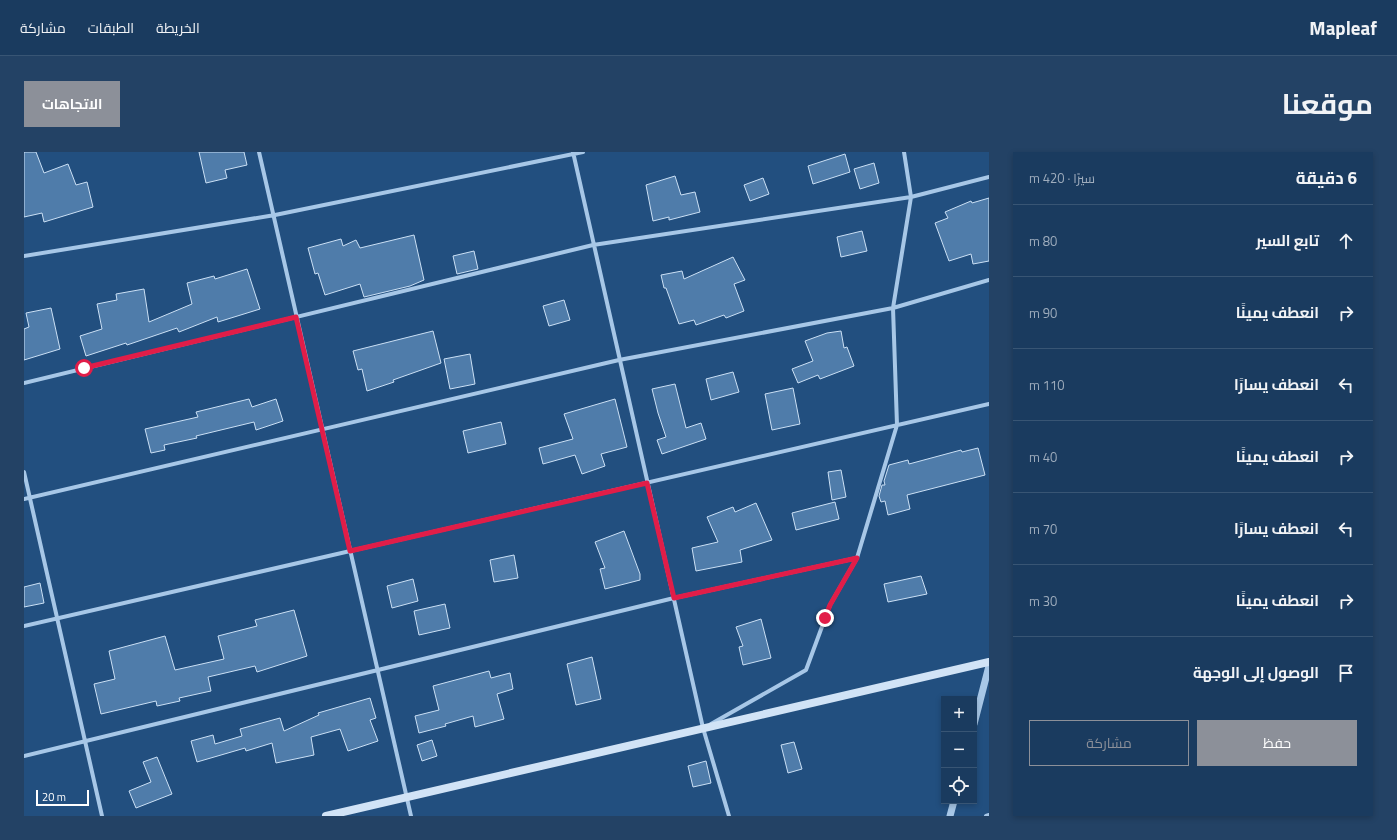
<!DOCTYPE html>
<html lang="ar">
<head>
<meta charset="utf-8">
<style>
  :root { --surface:#1a3b5f; --page:#234265; --text:#f1f3f6; --muted:#9fadbd; --line:#385574; --accent:#8c9099 }
  body { margin:0; font-family:"Titillium Web",Cairo,sans-serif; background:var(--page); color:var(--text); direction:rtl }
  .controls { position:absolute; right:12px; bottom:12px; display:grid; overflow:hidden; border-radius:0px; box-shadow:0 2px 6px #0003 }
  .controls button { width:36px; height:36px; display:grid; place-items:center; padding:0; border:0; border-bottom:1px solid var(--line); background:var(--surface); color:var(--text); font:20px sans-serif }
  .scale { position:absolute; left:12px; bottom:10px; width:53px; box-sizing:border-box; padding-left:4px; border:2px solid #fff; border-top:0; font-size:11px; line-height:14px; white-space:nowrap; color:#fff; -webkit-text-stroke:3px #224f7f; paint-order:stroke }
  .stop { position:absolute; width:12px; height:12px; margin:-9px; border:3px solid #e11d48; border-radius:50%; background:#fff }
  .stop.end { background:#e11d48; border-color:#fff; box-shadow:0 1px 4px #0008 }
  .list { margin:0; padding:0; list-style:none }
  h2 { display:flex; justify-content:space-between; align-items:center; height:52px; margin:0; padding:0 16px; font-size:17px }
  h2 small { font-size:13px; font-weight:400; color:var(--muted) }
  .list li { display:grid; grid-template-columns:26px 1fr auto; gap:12px; align-items:center; box-sizing:border-box; height:72px; padding:0 16px; border-top:1px solid var(--line) }
  .list b { display:block; font-size:15px; white-space:nowrap }
  .list em { font-size:13px; font-style:normal; color:var(--muted) }
  .actions { display:flex; gap:8px; padding:12px 16px }
  .actions a { flex:1; padding:9px 0; border:1px solid var(--accent); border-radius:0px; text-align:center; font-size:14px; color:var(--accent) }
  .actions .main { background:var(--accent); color:#fff }
  .icon { flex:none; width:22px; height:22px; fill:none; stroke:currentColor; stroke-width:2; stroke-linecap:round; stroke-linejoin:round }
  .map { position:relative; flex:none; width:965px; height:664px; overflow:hidden; direction:ltr; border-radius:0px }
  header { display:flex; align-items:center; gap:24px; box-sizing:border-box; height:56px; padding:0 20px; background:var(--surface); border-bottom:1px solid var(--line) }
  header strong { font-size:19px }
  nav { display:flex; gap:22px; margin-inline-start:auto; font-size:14px }
  .intro { display:flex; align-items:center; justify-content:space-between; box-sizing:border-box; height:96px; padding:0 24px }
  h1 { margin:0; font-size:28px }
  .button { padding:10px 18px; border-radius:0px; background:var(--accent); color:#fff; font-size:14px; font-weight:700 }
  main { display:flex; gap:24px; padding:0 24px }
  aside { flex:1; background:var(--surface); border-radius:0px; box-shadow:0 2px 6px #0003 }
  .map>svg:first-child { display:block }
  .building { fill:#4f7caa; stroke:#cbe0f5 }
  .lines { fill:none; stroke-linecap:round; stroke-linejoin:round }
  .minor { stroke:#a7c7e7; stroke-width:4 }
  .tertiary { stroke:#a7c7e7; stroke-width:7 }
  .secondary { stroke:#d1e3f6; stroke-width:8 }
  .route { stroke:#e11d48; stroke-width:5 }
</style>
</head>
<body>
<header>
<strong>Mapleaf</strong>
<nav><a>الخريطة</a><a>الطبقات</a><a>مشاركة</a></nav>
</header>
<div class="intro"><h1>موقعنا</h1><a class="button">الاتجاهات</a></div>
<main>
<aside>
<h2>6 دقيقة<small>سيرًا · 420 m</small></h2>
<ul class="list">
<li><svg class="icon" aria-label="ahead" viewBox="0 0 24 24"><path d="M12 20V5M6 11l6-6 6 6"/></svg><div><b>تابع السير</b></div><em>80 m</em></li>
<li><svg class="icon" aria-label="right" viewBox="0 0 24 24"><path d="M7 20v-9h11M14 6l5 5-5 5"/></svg><div><b>انعطف يمينًا</b></div><em>90 m</em></li>
<li><svg class="icon" aria-label="left" viewBox="0 0 24 24"><path d="M17 20v-9H6M10 6l-5 5 5 5"/></svg><div><b>انعطف يسارًا</b></div><em>110 m</em></li>
<li><svg class="icon" aria-label="right" viewBox="0 0 24 24"><path d="M7 20v-9h11M14 6l5 5-5 5"/></svg><div><b>انعطف يمينًا</b></div><em>40 m</em></li>
<li><svg class="icon" aria-label="left" viewBox="0 0 24 24"><path d="M17 20v-9H6M10 6l-5 5 5 5"/></svg><div><b>انعطف يسارًا</b></div><em>70 m</em></li>
<li><svg class="icon" aria-label="right" viewBox="0 0 24 24"><path d="M7 20v-9h11M14 6l5 5-5 5"/></svg><div><b>انعطف يمينًا</b></div><em>30 m</em></li>
<li><svg class="icon" aria-label="arrive" viewBox="0 0 24 24"><path d="M6 21V4h12l-3 4 3 4H6"/></svg><div><b>الوصول إلى الوجهة</b></div></li>
</ul>
<div class="actions"><a class="main">حفظ</a><a>مشاركة</a></div>
</aside>
<div class="map">
<svg width="965" height="664" viewBox="0 0 965 664">
  <rect width="100%" height="100%" fill="#224f7f"/>
  <path class="building" d="M0,0H12L20,21L44,12L52,33L63,30L69,55L20,70L18,61L0,65Z
    M175,0H220L223,13L201,18L203,26L182,31Z
    M821,2L826,20L789,32L784,14Z
    M850,11L855,31L836,37L830,17Z
    M651,24L657,43L671,40L676,60L645,68V65L629,69L622,33Z
    M739,26L745,42L726,49L720,33Z
    M965,46V109L949,112L947,102L925,109L911,71L924,66L921,60L947,49L948,51Z
    M838,79L843,99L817,105L813,85Z
    M390,83L400,128L386,134L340,145L336,132L301,143L294,121L291,122L284,96L317,87L319,94L332,88L336,96Z
    M450,99L454,117L433,122L429,104Z
    M709,105L721,128L710,132L720,159L702,166L700,163L672,173L670,168L655,172L642,136H640L637,123L658,119L660,127Z
    M223,117L236,157L194,170L193,165L155,180L153,176L103,193L102,191L62,204L56,184L78,177L73,152L93,148L92,142L120,137L125,170L168,152L163,131L190,124L191,127Z
    M540,148L546,168L525,174L519,154Z
    M27,156L36,197L0,208V177L5,175L2,161Z
    M409,179L417,211L369,228L370,230L343,239L338,217L334,218L329,199Z
    M817,179L820,196L823,195L830,214L796,227L794,223L774,231L768,217L789,209L781,189L803,181Z
    M446,202L451,232L426,237L420,207Z
    M709,220L715,240L687,248L682,227Z
    M651,232L662,276L677,271L682,287L638,302L633,288L642,285L634,261L628,237Z
    M769,236L776,272L748,278L741,242Z
    M225,247L228,255L252,247L259,269L232,278L230,270L172,284L173,286L140,293L141,298L127,301L121,277L174,265L172,260Z
    M591,247L603,295L577,302L581,314L558,322L551,303L519,312L515,296L549,287L540,262Z
    M477,270L482,292L444,301L439,279Z
    M954,296L961,323L883,343L886,357L864,363L861,349L857,350L855,344L858,333H861L860,329L865,313L884,308L885,312L937,298L938,300Z
    M817,318L822,345L808,348L804,320Z
    M811,350L815,367L772,378L768,361Z
    M732,351L748,388L716,398L718,410L672,419L668,396L694,390L683,365L709,355L711,360Z
    M600,379L616,422V428L581,437L576,417L581,416L571,390Z
    M490,403L494,426L470,430L466,408Z
    M897,424L903,442L864,450L860,432Z
    M389,427L394,449L368,456L363,434Z
    M16,431L20,451L0,455V435Z
    M421,452L426,476L395,483L390,459Z
    M270,458L283,504L233,520L231,514L184,525L187,539L155,546L156,549L133,554L132,549L77,562L70,532L91,527L85,499L141,484L151,518L200,507L194,484L233,474L231,468Z
    M737,467L747,506L719,513L715,495L719,494L712,475Z
    M568,505L577,547L552,553L543,512Z
    M465,519L467,526L486,521L489,537L473,542L480,567L451,575L449,564L421,572L422,574L395,581L391,564L415,558L409,534Z
    M346,546L352,566L346,568L354,589L324,599L316,577L287,585L290,603L252,611L248,591L222,599L221,596L173,610L167,589L189,583L191,592L218,584L216,577L256,566L260,579L295,563L294,561Z
    M408,588L413,604L398,609L393,593Z
    M770,590L778,617L764,621L757,593Z
    M133,605L148,642L112,656L105,639L127,630L119,610Z
    M682,609L687,631L669,635L664,614Z"/>
  <g class="lines">
    <path class="minor" d="M235,0L387,664
      M549,0L679,576L705,664
      M0,104L251,63L559,0
      M0,231L569,93L887,45L965,25
      M0,320L78,664
      M0,347L595,208L869,156L965,128
      M0,474L965,252
      M687,572L782,518L806,453L833,406L873,273L869,156L887,45L880,0
      M0,604L650,446L833,406
      M962,664L965,663"/>
    <path class="tertiary" d="M950,572L965,514
      M926,664L930,649"/>
    <path class="secondary" d="M302,664L965,510"/>
  </g>
  <g class="lines">
    <path class="route" d="M60,216L272,165L326,399L623,331L650,446L833,406L806,453L801,466"/>
  </g>
</svg>
<div class="controls">
<button>+</button>
<button>−</button>
<button><svg class="icon" aria-label="locate" viewBox="0 0 24 24"><circle cx="12" cy="12" r="6"/><path d="M12 2v4M12 18v4M2 12h4M18 12h4"/></svg></button>
</div>
<div class="scale">20 m</div>
<div class="stop" style="left:60px;top:216px"></div>
<div class="stop end" style="left:801px;top:466px"></div>
</div>
</main>
</body>
</html>
